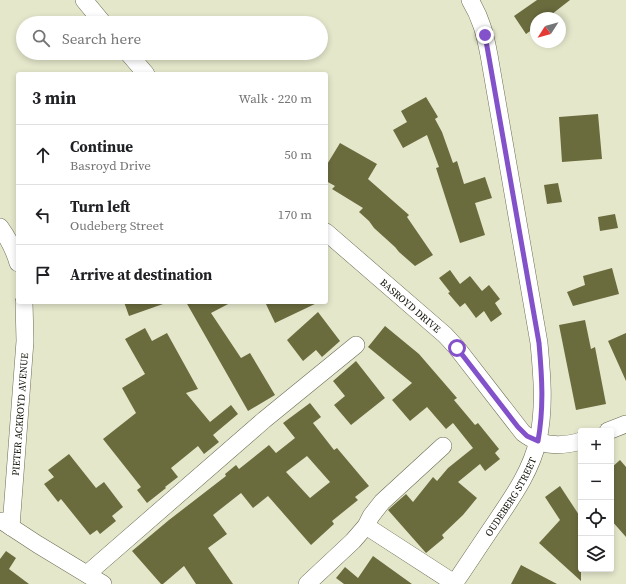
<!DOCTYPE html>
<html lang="en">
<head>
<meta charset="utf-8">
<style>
  :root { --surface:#fff; --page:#f2f2f2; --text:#202124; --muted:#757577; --line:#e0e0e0 }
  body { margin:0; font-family:"Source Serif 4",serif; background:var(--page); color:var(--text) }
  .controls { position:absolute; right:12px; bottom:12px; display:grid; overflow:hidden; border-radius:4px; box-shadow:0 2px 6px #0003 }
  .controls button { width:36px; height:36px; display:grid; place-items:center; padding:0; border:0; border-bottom:1px solid var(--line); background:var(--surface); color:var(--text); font:20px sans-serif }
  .compass { position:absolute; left:530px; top:12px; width:36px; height:36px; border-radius:50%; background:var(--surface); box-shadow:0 2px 6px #0003; rotate:234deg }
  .stop { position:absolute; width:12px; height:12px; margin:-9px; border:3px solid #8351c9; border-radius:50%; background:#fff }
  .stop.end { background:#8351c9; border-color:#fff; box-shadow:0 1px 4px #0008 }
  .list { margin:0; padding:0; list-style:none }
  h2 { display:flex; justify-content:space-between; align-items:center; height:52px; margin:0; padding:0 16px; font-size:17px }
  h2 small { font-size:13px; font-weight:400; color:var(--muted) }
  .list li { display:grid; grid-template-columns:26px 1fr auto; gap:12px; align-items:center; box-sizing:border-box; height:60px; padding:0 16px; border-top:1px solid var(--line) }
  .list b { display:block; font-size:15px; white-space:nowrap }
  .list p { margin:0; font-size:13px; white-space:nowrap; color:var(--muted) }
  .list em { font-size:13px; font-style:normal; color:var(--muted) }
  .icon { flex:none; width:22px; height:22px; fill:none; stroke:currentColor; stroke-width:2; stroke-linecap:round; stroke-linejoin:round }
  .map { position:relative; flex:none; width:626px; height:584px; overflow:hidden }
  .search { position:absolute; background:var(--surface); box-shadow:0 2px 6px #0003; left:16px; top:16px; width:312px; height:44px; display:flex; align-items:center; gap:10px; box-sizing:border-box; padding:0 14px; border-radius:22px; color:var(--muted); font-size:15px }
  .panel { position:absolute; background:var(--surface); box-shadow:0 2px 6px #0003; left:16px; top:72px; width:312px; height:232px; border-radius:4px }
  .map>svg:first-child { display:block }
  .building { fill:#6b6c3e; fill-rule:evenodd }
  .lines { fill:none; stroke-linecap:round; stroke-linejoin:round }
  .minor-casing { stroke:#6b6c53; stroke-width:18 }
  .minor { stroke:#fff; stroke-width:17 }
  .route { stroke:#8351c9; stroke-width:5 }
  .labels { text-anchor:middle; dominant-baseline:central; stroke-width:3.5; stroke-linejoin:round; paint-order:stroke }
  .street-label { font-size:10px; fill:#101007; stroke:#e5e7cb }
</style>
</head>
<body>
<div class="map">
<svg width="626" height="584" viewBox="0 0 626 584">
  <rect width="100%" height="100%" fill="#e5e7cb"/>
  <path class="building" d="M537,0H570L547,18H536V27L526,34L514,16Z
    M426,97L438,117L435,119L442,132L453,163L457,161L464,184L485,177L492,198L475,203L485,235L460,243L436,168L439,167L427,135L403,148L393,130L407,122L401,111Z
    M598,114L602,159L562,162L559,117Z
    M340,143L377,164L368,179L409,215L407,217L433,255L415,266L399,252L395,247L374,228L369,221L359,212L363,208L332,189L335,186L326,181V166Z
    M558,183L562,202L547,204L544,185Z
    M615,214L618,228L600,231L598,217Z
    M612,268L619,294L573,306L567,292L585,285L583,276Z
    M450,270L460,284L470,276L482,291L489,285L500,299L495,303L502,314L491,322L484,311L476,318L465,303L460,307L448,293L450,292L439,278Z
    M124,302H163V304L129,316Z
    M186,302H232L211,313L241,358L250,353L275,395L248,411Z
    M265,302H319L275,323Z
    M318,312L340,341L322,357L316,350L303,361L287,340Z
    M585,320L591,349L595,347L606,404L576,410L559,325Z
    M385,326L419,354L457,398L454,400L475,425L478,423L499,449L495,453L500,459L485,471L480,464L458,482L477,498L463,515L442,535L444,538L426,553L388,510L406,494L413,502L433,477L437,481L448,468L473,448L453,423L446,429L427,407L410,421L392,400L412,383L368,347Z
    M145,328L152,341L167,333L198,389L186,393L210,422L231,405L238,414L213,435L219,442L204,454L198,446L171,468L178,477L165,487L166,488L147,503L137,490L141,487L103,439L136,413L122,388L145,374L125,339Z
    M626,333V381L608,341Z
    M356,361L385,398L351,425L334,405L345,396L333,381Z
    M310,403L321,417L313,423L334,450L337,448L369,486L355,497L358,500L332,521L334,524L311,545L268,496L253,508L241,493L213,515L227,534L208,548L233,584H196L184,566L163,584H161L132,551L169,520L226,476L225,474L236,465L239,469L269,445L276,453L295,438L283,423ZM307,456L330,482L310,498L286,472Z
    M69,454L96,488L104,482L123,507L112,516L116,521L100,534L97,530L90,535L61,499L58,502L44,484L54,477L48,470Z
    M620,460L626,467V537L611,520V468Z
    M560,486L581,518V581L539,543L560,520L545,497Z
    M6,551L16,558L9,569L29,584H0V559Z
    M373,556L412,584H344L336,578L345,567L358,578Z
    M521,565L557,584H511Z"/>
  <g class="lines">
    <g class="minor-casing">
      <g id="minor">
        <path d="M84,0L103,23"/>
        <path d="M128,53L146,74"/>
        <path d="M0,227C8,238 14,249 18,263"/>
        <path id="s1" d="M326,232L445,335L457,348L523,433C540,446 561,447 581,441"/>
        <path d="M608,431L626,424"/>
        <path d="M2,521L37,544L103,584"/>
        <path d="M366,526L454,583"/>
        <path id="s2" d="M11,527L25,341L24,302"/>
        <path d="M87,574L264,420L356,345"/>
        <path d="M307,584L353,541L366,526L371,516L382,502L443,446"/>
        <path id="s3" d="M454,584C467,565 480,545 493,526C511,499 531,472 538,440C545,408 542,375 539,343L489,55C485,34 481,18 470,0"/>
      </g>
    </g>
    <use href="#minor" class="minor"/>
  </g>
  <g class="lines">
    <path class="route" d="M457,348L518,427L527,436L538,441C544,407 542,377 539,343L485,35"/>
  </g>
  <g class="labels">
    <g class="street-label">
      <text stroke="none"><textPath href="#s1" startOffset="112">BASROYD DRIVE</textPath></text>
      <text stroke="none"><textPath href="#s2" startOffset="113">PIETER ACKROYD AVENUE</textPath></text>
      <text stroke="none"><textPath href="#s3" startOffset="104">OUDEBERG STREET</textPath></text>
    </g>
  </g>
</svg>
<div class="controls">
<button>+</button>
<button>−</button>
<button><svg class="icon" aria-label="locate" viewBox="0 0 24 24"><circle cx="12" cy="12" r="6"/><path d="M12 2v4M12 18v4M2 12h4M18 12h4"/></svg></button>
<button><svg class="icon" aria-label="layers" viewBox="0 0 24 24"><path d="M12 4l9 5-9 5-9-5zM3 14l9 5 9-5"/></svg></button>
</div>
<svg class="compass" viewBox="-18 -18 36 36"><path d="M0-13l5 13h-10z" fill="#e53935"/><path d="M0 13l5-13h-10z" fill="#757577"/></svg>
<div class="stop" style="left:457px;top:348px"></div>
<div class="stop end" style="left:485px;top:35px"></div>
<div class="search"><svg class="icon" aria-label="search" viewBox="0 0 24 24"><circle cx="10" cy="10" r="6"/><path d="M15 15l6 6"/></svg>Search here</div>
<section class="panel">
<h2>3 min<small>Walk · 220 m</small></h2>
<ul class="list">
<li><svg class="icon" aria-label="ahead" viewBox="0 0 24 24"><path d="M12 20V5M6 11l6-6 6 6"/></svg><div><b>Continue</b><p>Basroyd Drive</p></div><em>50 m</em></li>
<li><svg class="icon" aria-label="left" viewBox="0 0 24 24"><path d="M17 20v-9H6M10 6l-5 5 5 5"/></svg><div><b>Turn left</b><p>Oudeberg Street</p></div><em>170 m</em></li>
<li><svg class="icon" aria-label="arrive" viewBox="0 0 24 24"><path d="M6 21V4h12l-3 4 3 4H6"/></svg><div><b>Arrive at destination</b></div></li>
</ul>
</section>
</div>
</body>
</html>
